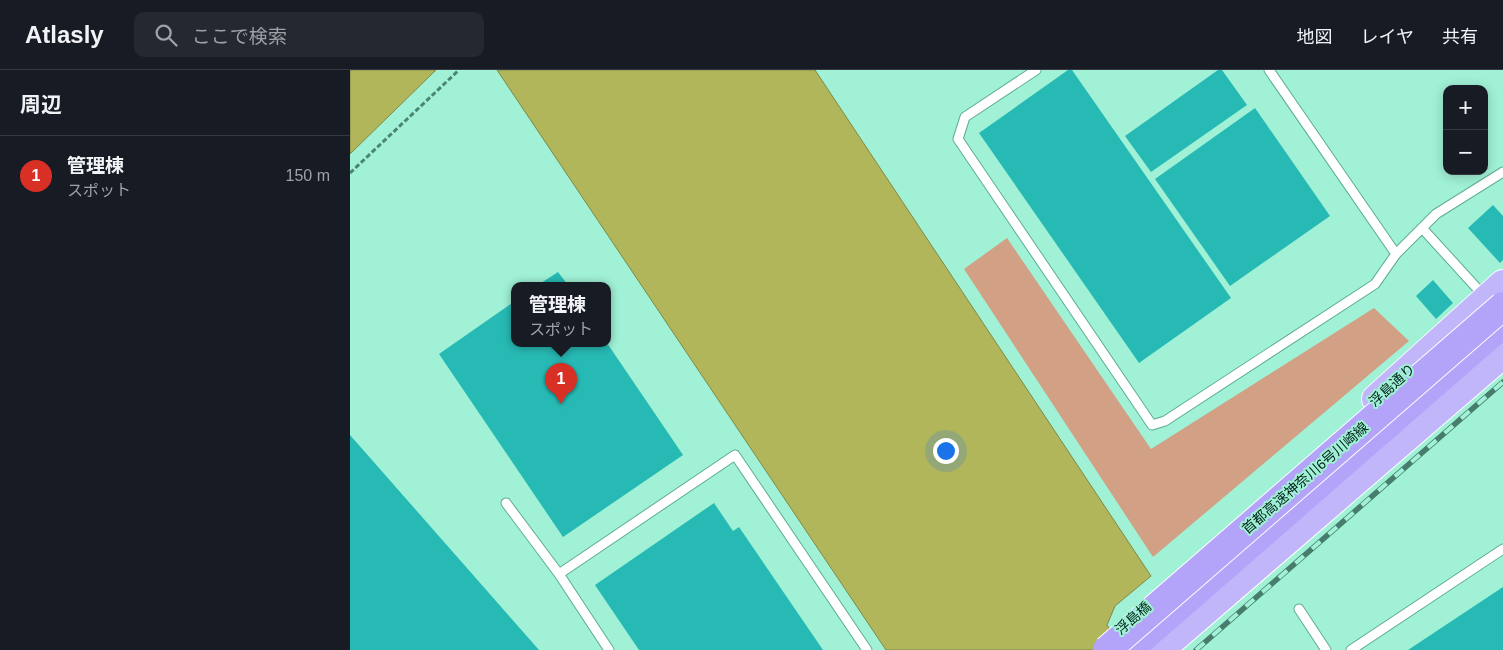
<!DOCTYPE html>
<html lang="ja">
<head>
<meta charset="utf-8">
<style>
  :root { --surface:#171b24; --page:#242831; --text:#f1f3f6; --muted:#9ea1a6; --line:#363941; --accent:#d93025 }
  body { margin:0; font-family:Arial,"Noto Sans JP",sans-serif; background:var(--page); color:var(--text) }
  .controls { position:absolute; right:15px; top:15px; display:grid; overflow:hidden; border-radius:10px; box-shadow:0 2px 12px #0003 }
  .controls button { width:45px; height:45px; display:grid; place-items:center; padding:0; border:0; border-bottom:1px solid var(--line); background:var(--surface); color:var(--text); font:25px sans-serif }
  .you { position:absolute; left:595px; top:380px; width:18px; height:18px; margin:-12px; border:4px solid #fff; border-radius:50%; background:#1a73e8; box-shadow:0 0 0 8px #1a73e833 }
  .badge { display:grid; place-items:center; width:32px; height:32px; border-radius:50%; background:var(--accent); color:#fff; font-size:16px; font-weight:700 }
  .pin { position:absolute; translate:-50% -41px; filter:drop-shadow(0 1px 2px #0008) }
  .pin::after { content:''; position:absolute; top:26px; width:18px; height:15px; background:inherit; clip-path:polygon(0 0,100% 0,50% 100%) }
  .popup { position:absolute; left:161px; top:212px; width:100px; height:65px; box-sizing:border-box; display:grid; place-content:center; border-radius:10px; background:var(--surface); filter:drop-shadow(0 1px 4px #0005); font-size:16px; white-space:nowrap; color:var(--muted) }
  .popup b { font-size:19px; color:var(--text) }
  .popup::after { content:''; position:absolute; left:50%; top:100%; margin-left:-10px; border:10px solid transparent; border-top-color:var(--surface) }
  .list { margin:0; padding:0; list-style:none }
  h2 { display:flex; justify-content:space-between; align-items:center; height:65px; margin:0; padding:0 20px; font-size:21px }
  h2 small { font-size:16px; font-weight:400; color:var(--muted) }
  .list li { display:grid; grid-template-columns:32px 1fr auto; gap:15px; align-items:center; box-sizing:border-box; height:80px; padding:0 20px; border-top:1px solid var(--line) }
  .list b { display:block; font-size:19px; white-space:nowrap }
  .list p { margin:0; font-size:16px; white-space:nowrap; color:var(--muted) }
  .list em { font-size:16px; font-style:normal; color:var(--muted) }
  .icon { flex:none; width:28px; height:28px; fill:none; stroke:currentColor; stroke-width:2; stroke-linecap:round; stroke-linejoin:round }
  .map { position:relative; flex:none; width:1153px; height:580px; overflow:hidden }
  header { display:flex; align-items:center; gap:30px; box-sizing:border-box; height:70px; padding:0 25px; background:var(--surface); border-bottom:1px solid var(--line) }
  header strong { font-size:24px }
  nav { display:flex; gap:28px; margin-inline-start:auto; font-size:18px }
  .search { width:350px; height:45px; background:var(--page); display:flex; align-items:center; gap:12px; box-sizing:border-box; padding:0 18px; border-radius:10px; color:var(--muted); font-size:19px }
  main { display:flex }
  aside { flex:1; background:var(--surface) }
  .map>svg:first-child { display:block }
  .green { fill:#d2a084 }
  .water { fill:#b2b65a; stroke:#7d8a46 }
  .building { fill:#27bab4 }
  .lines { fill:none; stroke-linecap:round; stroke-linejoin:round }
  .service-casing { stroke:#5dad94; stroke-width:11 }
  .trunk-casing { stroke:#fff; stroke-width:30 }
  .motorway-casing { stroke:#fff; stroke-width:30 }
  .path { stroke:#4c8573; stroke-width:3; stroke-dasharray:5 2.5; stroke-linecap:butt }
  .service { stroke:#fff; stroke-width:9 }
  .trunk { stroke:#c2b6fb; stroke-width:28 }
  .motorway { stroke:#b3a4fa; stroke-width:28 }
  .rail-casing { stroke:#477d6c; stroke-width:5.5 }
  .rail { stroke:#a0f1d6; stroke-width:4; stroke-dasharray:11; stroke-linecap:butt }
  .motorway-bridge-casing { stroke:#fff; stroke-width:30; stroke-linecap:butt }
  .motorway-bridge { stroke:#b3a4fa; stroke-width:28 }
  .labels { text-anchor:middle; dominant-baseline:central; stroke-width:4; stroke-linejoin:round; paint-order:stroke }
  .street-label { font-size:14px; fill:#002218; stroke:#a0f1d6 }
</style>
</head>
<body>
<header>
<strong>Atlasly</strong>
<div class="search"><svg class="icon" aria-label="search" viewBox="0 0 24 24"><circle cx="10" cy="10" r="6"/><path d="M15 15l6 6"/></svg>ここで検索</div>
<nav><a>地図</a><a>レイヤ</a><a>共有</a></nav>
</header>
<main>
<aside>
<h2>周辺<small></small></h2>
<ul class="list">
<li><span class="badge">1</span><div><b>管理棟</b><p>スポット</p></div><em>150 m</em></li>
</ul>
</aside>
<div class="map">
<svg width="1153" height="580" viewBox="0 0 1153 580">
  <rect width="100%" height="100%" fill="#a0f1d6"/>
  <path class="green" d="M657,168L801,379L1024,238L1059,271L803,487L614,199Z"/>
  <path class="water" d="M0,0H86L0,84Z
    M147,0H465L801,506L765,536L757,555L773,580H536Z"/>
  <path class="building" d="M718,0H722L881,228L789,293L629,63Z
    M868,0H872L897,35L801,102L775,66Z
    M905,38L980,146L880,216L805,109Z
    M1143,135L1153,146V190L1150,193L1118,158Z
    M208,202L218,215H188Z
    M1083,210L1103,233L1086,249L1066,226Z
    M165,231V273H257L333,385L213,467L89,284Z
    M0,365L189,580H0Z
    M364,433L383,461L389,457L473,580H289L245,515Z
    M1153,517V580H1058Z"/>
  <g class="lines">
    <g class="service-casing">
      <path id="service" d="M686,0L615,47L608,69L802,355L815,351L1025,214L1046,184L1086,144L1153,102
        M919,0L1046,184
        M1072,158L1134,226
        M156,433L209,504L259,580
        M209,504L385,385L517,580
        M949,539L976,580
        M1001,580L1153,479"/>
    </g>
    <g class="trunk-casing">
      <path id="trunk" d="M1026,329L1153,214
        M810,580L1153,284"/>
    </g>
    <g class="motorway-casing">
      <path id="motorway" d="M779,580L1153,254"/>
    </g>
    <path class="path" d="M0,103L109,0"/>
    <use href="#service" class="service"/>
    <use href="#trunk" class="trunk"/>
    <use href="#motorway" class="motorway"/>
    <g class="rail-casing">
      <path id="rail" d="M846,580L1153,312"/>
    </g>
    <use href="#rail" class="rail"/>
    <g class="motorway-bridge-casing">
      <path id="motorway-bridge" d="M757,580L1153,236"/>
    </g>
    <use href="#motorway-bridge" class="motorway-bridge"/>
  </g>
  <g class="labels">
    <g class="street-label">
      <text transform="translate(1042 315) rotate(-42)">浮島通り</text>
      <text transform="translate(955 408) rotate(-41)">首都高速神奈川6号川崎線</text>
      <text transform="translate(783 548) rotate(-41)">浮島橋</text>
    </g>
  </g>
</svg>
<div class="controls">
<button>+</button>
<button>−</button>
</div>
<div class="you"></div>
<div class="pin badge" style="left:211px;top:334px">1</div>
<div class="popup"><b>管理棟</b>スポット</div>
</div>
</main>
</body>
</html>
